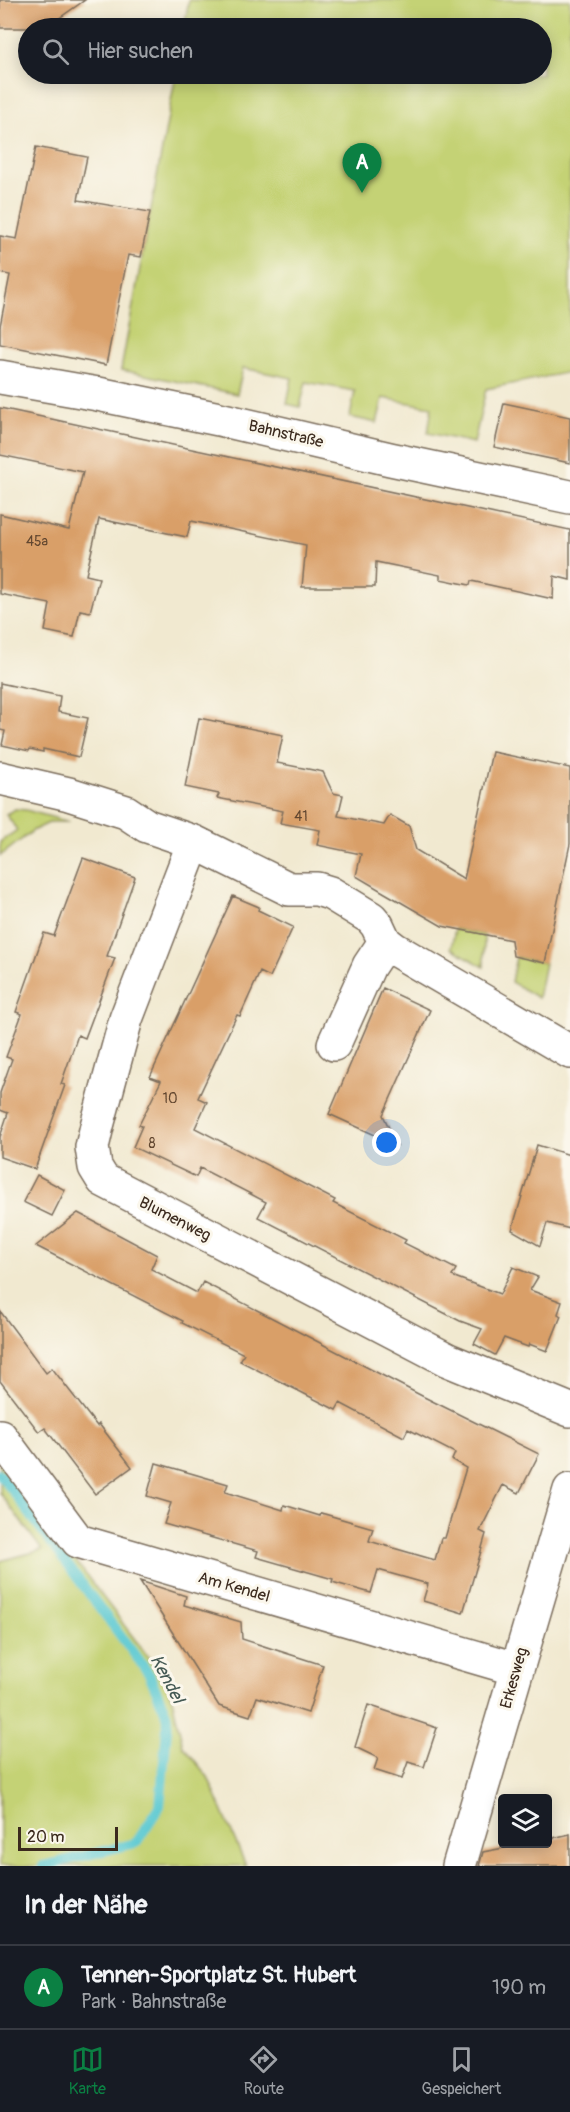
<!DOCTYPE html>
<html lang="de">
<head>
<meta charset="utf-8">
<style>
  :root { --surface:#171b24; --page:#242831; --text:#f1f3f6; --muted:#9ea1a6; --line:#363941; --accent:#0b8043 }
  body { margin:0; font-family:Pangolin,sans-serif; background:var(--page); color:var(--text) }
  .controls { position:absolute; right:18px; bottom:18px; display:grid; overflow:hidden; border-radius:6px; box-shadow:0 3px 15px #0003 }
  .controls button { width:54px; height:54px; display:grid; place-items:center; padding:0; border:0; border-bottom:2px solid var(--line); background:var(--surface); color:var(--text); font:30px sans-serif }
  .scale { position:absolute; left:18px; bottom:15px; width:100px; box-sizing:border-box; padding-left:6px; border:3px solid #3b2a1e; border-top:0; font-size:16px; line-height:21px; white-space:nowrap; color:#3b2a1e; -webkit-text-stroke:4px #fbf7ec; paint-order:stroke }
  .you { position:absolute; left:387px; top:1143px; width:21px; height:21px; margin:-15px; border:4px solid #fff; border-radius:50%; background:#1a73e8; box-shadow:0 0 0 9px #1a73e833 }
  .badge { display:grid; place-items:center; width:39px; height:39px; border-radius:50%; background:var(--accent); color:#fff; font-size:20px; font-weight:700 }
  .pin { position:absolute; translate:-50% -50px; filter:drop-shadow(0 2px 3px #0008) }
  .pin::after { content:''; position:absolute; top:32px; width:21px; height:18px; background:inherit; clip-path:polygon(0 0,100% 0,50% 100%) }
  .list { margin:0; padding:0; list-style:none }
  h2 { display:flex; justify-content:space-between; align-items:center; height:78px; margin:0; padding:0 24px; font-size:26px }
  h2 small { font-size:20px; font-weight:400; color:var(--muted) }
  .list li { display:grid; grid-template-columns:39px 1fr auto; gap:18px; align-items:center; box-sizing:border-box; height:84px; padding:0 24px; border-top:2px solid var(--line) }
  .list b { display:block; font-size:22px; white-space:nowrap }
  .list p { margin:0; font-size:20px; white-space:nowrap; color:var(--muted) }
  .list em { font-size:20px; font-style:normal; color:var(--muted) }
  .icon { flex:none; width:33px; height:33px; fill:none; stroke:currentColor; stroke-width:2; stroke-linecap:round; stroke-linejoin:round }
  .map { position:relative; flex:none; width:570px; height:1866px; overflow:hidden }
  .search { position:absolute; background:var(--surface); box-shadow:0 3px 15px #0003; left:18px; right:18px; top:18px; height:66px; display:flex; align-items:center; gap:15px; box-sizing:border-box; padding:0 21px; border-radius:33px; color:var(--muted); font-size:22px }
  .sheet { height:162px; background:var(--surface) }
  nav { display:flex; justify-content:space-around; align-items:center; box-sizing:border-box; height:84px; border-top:2px solid var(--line); background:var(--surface); font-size:16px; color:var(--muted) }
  nav a { display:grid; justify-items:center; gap:3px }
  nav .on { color:var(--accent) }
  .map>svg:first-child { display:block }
  .green { fill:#c4d274; stroke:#807e49; stroke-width:1.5 }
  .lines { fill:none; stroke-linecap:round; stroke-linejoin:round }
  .stream { stroke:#5cc9d2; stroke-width:10 }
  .building { fill:#d99f67 }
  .minor-casing { stroke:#7b6d5c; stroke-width:36 }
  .minor { stroke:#fff; stroke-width:33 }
  .labels { text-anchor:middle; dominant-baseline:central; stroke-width:6; stroke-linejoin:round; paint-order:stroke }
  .number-label { font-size:14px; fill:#624730 }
  .street-label { font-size:16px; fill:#3b2a1e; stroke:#fbf7ec }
  .water-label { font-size:18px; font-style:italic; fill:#455a54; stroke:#fbf7ec }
</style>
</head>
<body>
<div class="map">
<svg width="570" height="1866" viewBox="0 0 570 1866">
  <rect width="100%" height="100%" fill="#fbf7ec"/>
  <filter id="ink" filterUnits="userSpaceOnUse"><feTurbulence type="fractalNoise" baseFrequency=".0167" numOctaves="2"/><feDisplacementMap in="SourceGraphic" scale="12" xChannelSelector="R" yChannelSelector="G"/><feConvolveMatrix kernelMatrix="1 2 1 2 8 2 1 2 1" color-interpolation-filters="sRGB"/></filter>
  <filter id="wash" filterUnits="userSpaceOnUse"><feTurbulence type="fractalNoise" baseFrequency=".008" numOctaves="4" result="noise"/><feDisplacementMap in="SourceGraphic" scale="24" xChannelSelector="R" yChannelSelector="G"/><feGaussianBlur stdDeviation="1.35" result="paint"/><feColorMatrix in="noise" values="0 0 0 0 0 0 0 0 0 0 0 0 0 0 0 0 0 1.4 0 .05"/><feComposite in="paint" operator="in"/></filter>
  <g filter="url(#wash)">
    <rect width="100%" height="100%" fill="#f1e9d0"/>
    <path class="green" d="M189,0H570V372L486,389L474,443L428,433L432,407L383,398L377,423L350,417L355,391L306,382L300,407L287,404L292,378L243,368L237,394L121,370L176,74H542V28H184Z
      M15,809L26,810L69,822H51L34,830L0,856V842L17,830L6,814Z
      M455,929L484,935V967L451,948Z
      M516,957L545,963L538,998L511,982Z
      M0,1461L155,1666L171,1694L183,1746L208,1777L246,1866H0V1561L42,1550L0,1493Z"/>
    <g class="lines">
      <path class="stream" d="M0,1474L149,1674L168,1718L160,1806L136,1843L43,1866"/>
    </g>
    <g id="blocks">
      <path class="building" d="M0,0H85L45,28H0Z
        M36,147L87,157L78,200L150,212L141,257L128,255L106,365L0,344V326L10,275L0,273V236L17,239Z
        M504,403L570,417V463L494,447Z
        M0,408L570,530V580L554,576L553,599L471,581L470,585L440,579V575L376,562L375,587H302L306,545L191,521L187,537L99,519L86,575L99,578L90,612L80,610L74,637L45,631L50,604L0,594V514L69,530L83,472L0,455Z
        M0,683L60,696L58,712L88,718L79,757L43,749V752L30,749L29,751L2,745L5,731L0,730Z
        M199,718L283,735L277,763L323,772L333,793L343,795L338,816L384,825L390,815L409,826L416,850L464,879L492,752L570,768V844L545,963L513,956L511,940L442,926L385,893L356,876L361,854L317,845L320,830L280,823L283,811L217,798L219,794L185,787Z
        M83,858L135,877L107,956L115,958L85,1038L78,1035L61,1084L65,1085L35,1169L0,1157V1137L8,1113L0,1110V1093L12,1059L6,1057L22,1014L16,1012L44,933L54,936Z
        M233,896L259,907L258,910L293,927L270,977L260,972L240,1016L237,1015L198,1098L207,1102L195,1128L335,1200L333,1203L406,1240L404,1243L456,1269L452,1276L500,1294L513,1267L538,1277L530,1290L562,1302L558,1314L561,1316L547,1351L529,1344L528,1347L504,1338L495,1355L474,1344L482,1329L460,1321L258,1217L266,1202L200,1168L196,1177L133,1147L142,1126L139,1125L161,1081L150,1077Z
        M383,988L430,1010L383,1115L397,1145L329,1114Z
        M537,1145L570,1155V1229L547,1223L540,1246L512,1230Z
        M37,1175L65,1190L52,1216L23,1202Z
        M78,1213L157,1255L151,1269L197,1293L203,1282L424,1397L539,1454L519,1493L503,1485L480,1531L486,1534L463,1613L423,1601L428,1584L378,1570L371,1593L332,1582L333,1579L256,1557L258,1551L164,1524L171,1503L147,1496L156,1463L228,1484L225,1492L283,1510L284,1505L320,1516L321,1513L373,1528L369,1541L435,1560L441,1538H445L466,1468L452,1460L455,1453L408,1429L404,1437L340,1403L336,1410L240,1361L244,1354L182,1323L183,1321L36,1246Z
        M0,1311L46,1373L52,1368L97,1426L99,1424L132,1467L95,1494L45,1428L39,1432L0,1381Z
        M140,1581L186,1596L184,1605L241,1622L242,1639L323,1665L308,1713L257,1697L250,1716L219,1706Z
        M368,1705L437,1728L424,1767L408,1762L402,1779L374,1770L378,1758L355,1747Z
        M570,1834V1866H479L483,1852L525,1844H548V1839Z"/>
    </g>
  </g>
  <g filter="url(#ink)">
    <use href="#blocks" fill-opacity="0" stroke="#7b6d5c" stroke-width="1.5"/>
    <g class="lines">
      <g class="minor-casing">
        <path id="minor" d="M0,377L98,394L219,419L390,459L570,497
          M0,778L69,794L126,812L147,826L194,842L289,889H317L330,893L371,918L377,925L385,942L394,949L570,1052
          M194,842L126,1019L97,1126L92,1147L95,1167L103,1180L448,1360L570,1410
          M334,1044L369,966L385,942
          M0,1436L78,1541L516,1669
          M459,1866L570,1490"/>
      </g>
      <use href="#minor" class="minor"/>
    </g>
  </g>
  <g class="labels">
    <g class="number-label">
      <text x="37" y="541">45a</text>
      <text x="301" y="816">41</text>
      <text x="170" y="1098">10</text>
      <text x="152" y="1143">8</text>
    </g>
    <g class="street-label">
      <text transform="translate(286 434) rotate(13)">Bahnstraße</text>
      <text transform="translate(175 1219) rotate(27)">Blumenweg</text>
      <text transform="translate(234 1587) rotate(16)">Am Kendel</text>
      <text transform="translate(514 1678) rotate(-74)">Erkesweg</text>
    </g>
    <g class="water-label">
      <text transform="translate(167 1679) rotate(62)">Kendel</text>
    </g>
  </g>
</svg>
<div class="controls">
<button><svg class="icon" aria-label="layers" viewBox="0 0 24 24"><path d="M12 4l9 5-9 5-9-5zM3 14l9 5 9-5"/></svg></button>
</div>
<div class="scale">20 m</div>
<div class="you"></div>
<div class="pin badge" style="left:362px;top:193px">A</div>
<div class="search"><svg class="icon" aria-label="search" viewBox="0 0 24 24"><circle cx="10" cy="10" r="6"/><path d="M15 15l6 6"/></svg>Hier suchen</div>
</div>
<section class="sheet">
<h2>In der Nähe<small></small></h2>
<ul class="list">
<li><span class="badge">A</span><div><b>Tennen-Sportplatz St. Hubert</b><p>Park · Bahnstraße</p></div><em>190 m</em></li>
</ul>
</section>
<nav>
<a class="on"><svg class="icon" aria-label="map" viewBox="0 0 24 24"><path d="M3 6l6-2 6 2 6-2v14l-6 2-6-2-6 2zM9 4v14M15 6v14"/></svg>Karte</a>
<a><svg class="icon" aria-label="directions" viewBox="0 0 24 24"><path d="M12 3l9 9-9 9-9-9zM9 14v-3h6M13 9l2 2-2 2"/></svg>Route</a>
<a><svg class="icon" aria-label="saved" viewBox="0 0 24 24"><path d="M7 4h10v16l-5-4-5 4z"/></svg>Gespeichert</a>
</nav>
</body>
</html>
